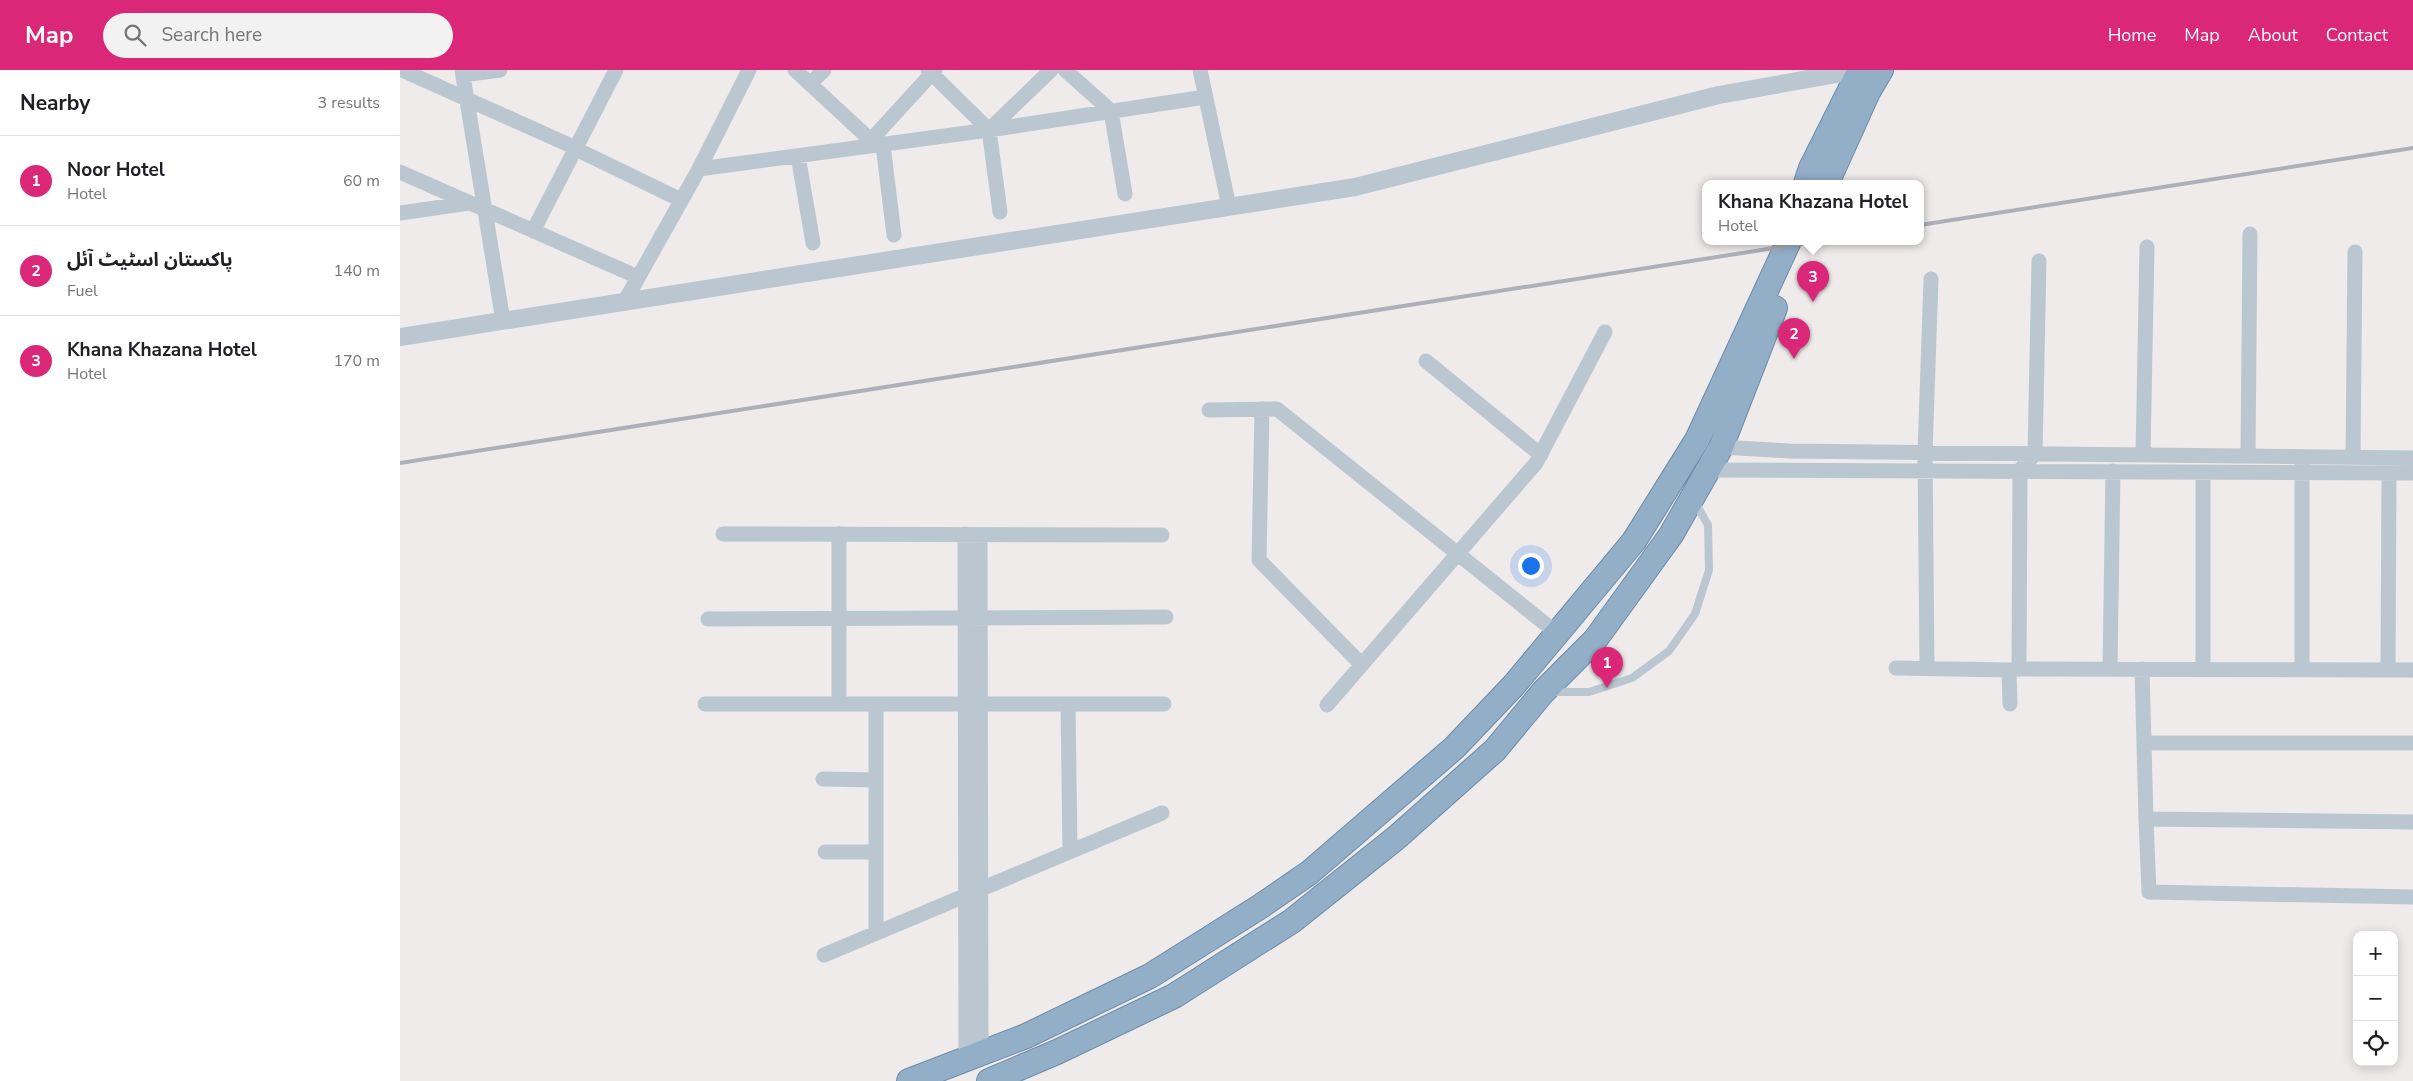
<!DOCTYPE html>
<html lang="en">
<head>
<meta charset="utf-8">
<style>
  :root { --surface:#fff; --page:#f2f2f2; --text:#202124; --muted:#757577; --line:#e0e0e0; --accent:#db2777 }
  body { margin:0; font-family:"Nunito Sans","Noto Sans Arabic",sans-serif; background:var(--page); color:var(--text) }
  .controls { position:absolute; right:15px; bottom:15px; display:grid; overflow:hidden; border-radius:10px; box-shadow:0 2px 12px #0003 }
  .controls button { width:45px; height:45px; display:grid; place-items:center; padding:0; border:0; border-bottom:1px solid var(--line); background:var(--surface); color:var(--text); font:25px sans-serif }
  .you { position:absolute; left:1130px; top:495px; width:18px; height:18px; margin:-12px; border:4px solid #fff; border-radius:50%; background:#1a73e8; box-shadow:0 0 0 8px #1a73e833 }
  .badge { display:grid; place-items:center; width:32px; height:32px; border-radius:50%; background:var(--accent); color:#fff; font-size:16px; font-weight:700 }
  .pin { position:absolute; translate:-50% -41px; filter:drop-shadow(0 1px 2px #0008) }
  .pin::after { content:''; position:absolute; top:26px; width:18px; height:15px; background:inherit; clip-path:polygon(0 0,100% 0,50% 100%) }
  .popup { position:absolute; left:1302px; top:110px; width:222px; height:65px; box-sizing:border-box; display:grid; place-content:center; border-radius:10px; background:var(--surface); filter:drop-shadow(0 1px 4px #0005); font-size:16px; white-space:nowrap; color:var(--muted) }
  .popup b { font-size:19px; color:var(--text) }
  .popup::after { content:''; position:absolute; left:50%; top:100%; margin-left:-10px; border:10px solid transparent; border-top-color:var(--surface) }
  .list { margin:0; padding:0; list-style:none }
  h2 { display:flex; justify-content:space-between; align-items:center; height:65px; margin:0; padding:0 20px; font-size:21px }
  h2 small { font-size:16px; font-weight:400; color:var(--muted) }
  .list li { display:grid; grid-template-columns:32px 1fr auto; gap:15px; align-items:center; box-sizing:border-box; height:90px; padding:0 20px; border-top:1px solid var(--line) }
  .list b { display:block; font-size:19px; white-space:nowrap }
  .list p { margin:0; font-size:16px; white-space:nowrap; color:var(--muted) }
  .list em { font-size:16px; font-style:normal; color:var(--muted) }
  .icon { flex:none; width:28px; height:28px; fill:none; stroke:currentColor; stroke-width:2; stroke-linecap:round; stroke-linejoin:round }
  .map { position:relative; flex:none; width:2013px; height:1011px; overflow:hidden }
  header { display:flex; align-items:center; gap:30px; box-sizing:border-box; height:70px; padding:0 25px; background:var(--accent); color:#fff }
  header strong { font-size:24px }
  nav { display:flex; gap:28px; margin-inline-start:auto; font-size:18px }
  .search { width:350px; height:45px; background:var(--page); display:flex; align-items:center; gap:12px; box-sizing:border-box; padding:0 18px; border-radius:28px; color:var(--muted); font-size:19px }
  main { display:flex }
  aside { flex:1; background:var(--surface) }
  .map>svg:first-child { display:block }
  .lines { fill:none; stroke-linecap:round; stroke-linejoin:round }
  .trunk-casing { stroke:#6a8bab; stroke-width:26 }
  .service { stroke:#bbc7d0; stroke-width:8 }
  .minor { stroke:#bbc7d0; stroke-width:15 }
  .tertiary { stroke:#bbc7d0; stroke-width:18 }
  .trunk { stroke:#93aec7; stroke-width:24 }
  .rail { stroke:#adb1b7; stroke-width:4 }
</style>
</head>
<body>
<header>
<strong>Map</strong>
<div class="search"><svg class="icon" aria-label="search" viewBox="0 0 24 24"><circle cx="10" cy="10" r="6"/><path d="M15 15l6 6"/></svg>Search here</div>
<nav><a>Home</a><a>Map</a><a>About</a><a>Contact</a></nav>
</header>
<main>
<aside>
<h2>Nearby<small>3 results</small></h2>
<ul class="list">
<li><span class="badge">1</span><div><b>Noor Hotel</b><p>Hotel</p></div><em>60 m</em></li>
<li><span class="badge">2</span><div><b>پاکستان اسٹیٹ آئل</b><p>Fuel</p></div><em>140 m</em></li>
<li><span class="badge">3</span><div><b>Khana Khazana Hotel</b><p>Hotel</p></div><em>170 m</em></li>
</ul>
</aside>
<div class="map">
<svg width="2013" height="1011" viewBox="0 0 2013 1011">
  <rect width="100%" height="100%" fill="#efebeb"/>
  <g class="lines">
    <g class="trunk-casing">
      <path id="trunk" d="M1406,113L1411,98L1460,0
        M1427,113L1468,22L1481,0
        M509,1011L626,966L750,906L861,836L909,803L1054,678L1114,615L1234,471L1297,370L1389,171
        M589,1011L657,982L774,926L892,851L996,768L1095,680L1143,622L1195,570L1271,465L1321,377L1375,238"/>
    </g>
    <path class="service" d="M1151,622H1189L1232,608L1269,581L1295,544L1309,500L1308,455L1295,432"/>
    <path class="minor" d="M2,0L176,78
      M62,0L103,251
      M395,0L476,75
      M528,0L589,60L600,142
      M665,0L711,41L725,124
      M800,0L829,137
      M63,5L100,0
      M411,13L424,0
      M589,60L651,0
      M471,70L535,0
      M483,75L494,165
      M176,79L281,130
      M398,86L413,173
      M299,99L589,60L805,27
      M0,102L238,207
      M0,143L69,133
      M133,161L216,0
      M225,231L299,99L349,0
      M1026,291L1141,385
      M862,339L859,490L962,595
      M809,340L877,339L1158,564
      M1321,377L1389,381L2013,388
      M1743,385L1747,177
      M1848,386L1850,164
      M1953,387L1955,182
      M1902,392V598
      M1308,400L2013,403
      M1803,402V599
      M323,464L762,465
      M439,464V634
      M565,464L566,990
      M580,465L581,984
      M308,549L766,547
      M1496,598L1609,600
      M1527,598L1525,383L1531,209
      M1619,599L2013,600
      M1710,599L1713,401
      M1742,599L1746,749
      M1988,600L1989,403
      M305,634H764
      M668,634L670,781
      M1610,634L1609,600L1619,599L1620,400L1635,384L1639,191
      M927,635L1136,393L1205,262
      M1744,673H2013
      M423,709L476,710
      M2013,752L1746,749L1749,822L2013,827
      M425,782H476
      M476,863V634
      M424,885L762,743"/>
    <path class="tertiary" d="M0,267L955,117L1319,25L1459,0"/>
    <use href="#trunk" class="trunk"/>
    <path class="rail" d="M1520,155L2013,78
      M0,393L1419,171"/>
  </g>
</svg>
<div class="controls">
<button>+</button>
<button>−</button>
<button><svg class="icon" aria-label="locate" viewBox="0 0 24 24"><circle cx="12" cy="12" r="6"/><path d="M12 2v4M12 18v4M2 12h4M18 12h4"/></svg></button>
</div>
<div class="you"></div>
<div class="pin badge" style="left:1207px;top:618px">1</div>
<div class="pin badge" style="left:1394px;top:289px">2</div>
<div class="pin badge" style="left:1413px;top:232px">3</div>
<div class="popup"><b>Khana Khazana Hotel</b>Hotel</div>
</div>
</main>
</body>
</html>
